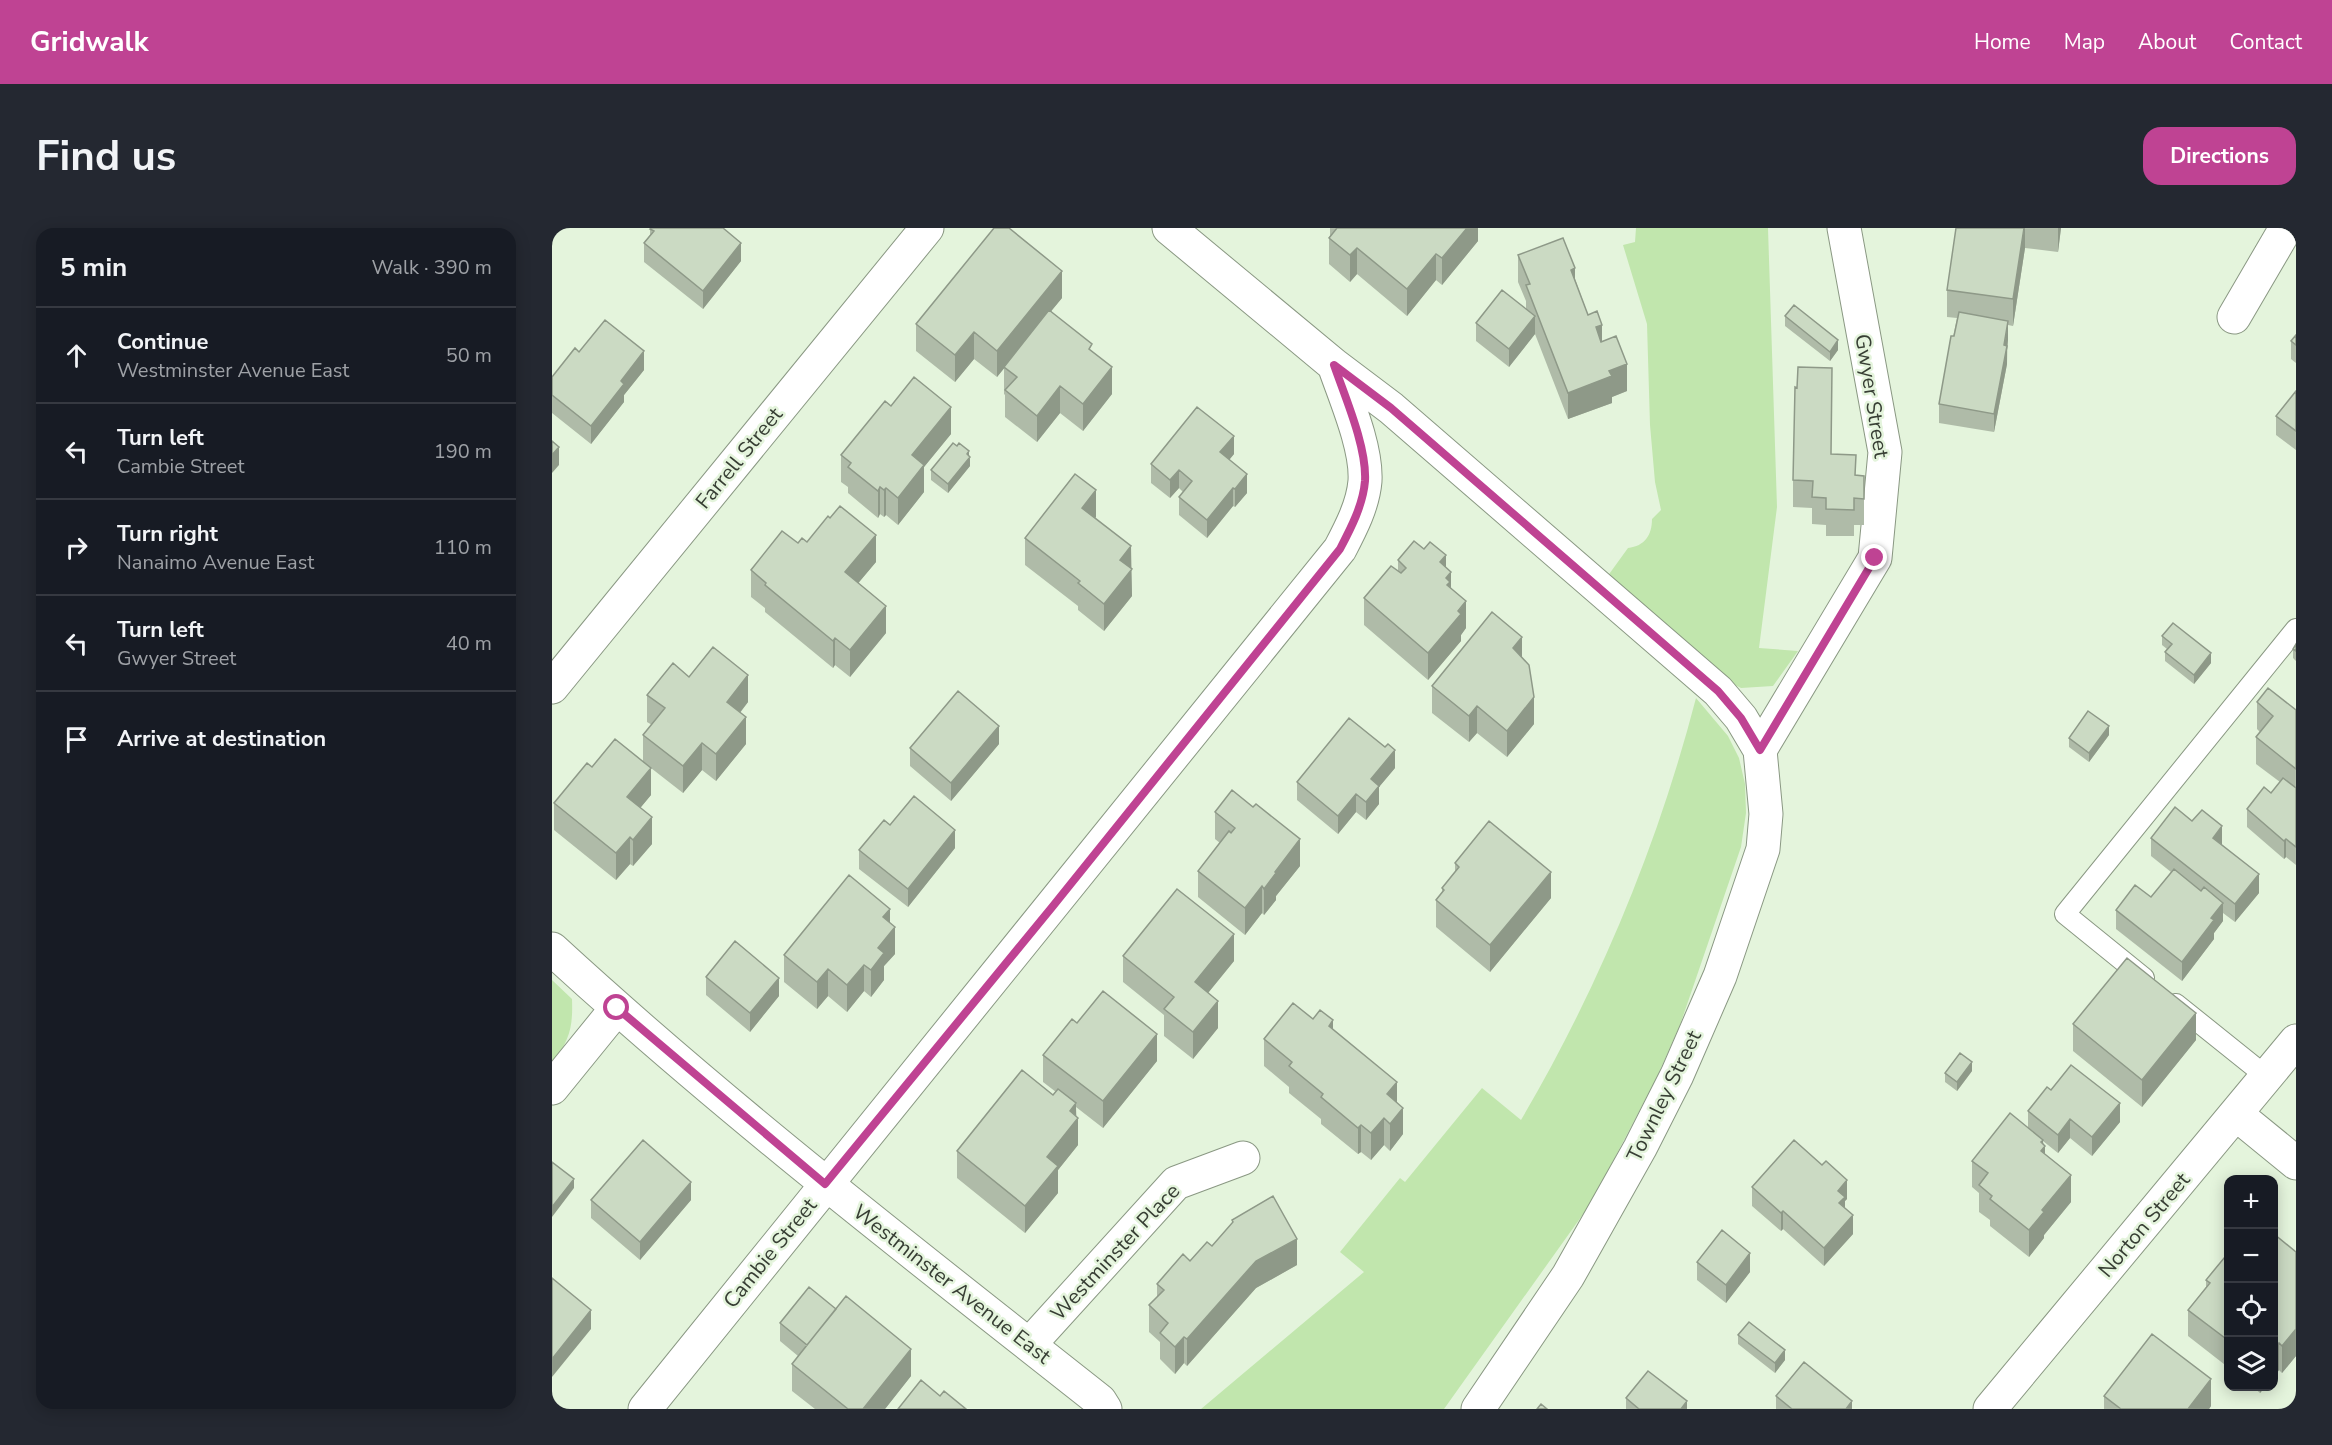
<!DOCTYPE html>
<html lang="en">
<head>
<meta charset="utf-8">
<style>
  :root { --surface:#171b24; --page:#242831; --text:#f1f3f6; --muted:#9ea1a6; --line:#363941; --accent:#bf4393 }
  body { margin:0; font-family:"Nunito Sans",sans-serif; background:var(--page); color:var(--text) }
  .controls { position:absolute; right:18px; bottom:18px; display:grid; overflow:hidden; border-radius:12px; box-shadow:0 3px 15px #0003 }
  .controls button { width:54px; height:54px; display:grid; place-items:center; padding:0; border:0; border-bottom:2px solid var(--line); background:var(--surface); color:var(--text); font:30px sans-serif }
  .stop { position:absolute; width:18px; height:18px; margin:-14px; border:4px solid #bf4393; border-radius:50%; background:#fff }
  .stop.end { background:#bf4393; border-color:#fff; box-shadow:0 2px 6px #0008 }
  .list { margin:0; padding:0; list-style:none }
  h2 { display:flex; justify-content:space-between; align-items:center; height:78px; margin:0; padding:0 24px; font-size:26px }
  h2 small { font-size:20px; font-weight:400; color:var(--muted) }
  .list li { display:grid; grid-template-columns:39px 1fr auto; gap:18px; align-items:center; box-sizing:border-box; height:96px; padding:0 24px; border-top:2px solid var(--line) }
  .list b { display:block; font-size:22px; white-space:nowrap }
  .list p { margin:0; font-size:20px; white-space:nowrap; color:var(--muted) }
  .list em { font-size:20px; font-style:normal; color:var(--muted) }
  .icon { flex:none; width:33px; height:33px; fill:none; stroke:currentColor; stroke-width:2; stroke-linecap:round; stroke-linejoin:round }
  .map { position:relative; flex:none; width:1744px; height:1181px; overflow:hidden; border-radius:18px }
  header { display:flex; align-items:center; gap:36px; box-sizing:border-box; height:84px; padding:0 30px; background:var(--accent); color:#fff }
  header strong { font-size:28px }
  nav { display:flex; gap:33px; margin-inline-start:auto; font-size:21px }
  .intro { display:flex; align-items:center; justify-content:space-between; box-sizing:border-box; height:144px; padding:0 36px }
  h1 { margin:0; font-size:42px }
  .button { padding:15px 27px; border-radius:18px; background:var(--accent); color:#fff; font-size:21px; font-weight:700 }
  main { display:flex; gap:36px; padding:0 36px }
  aside { flex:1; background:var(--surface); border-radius:18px; box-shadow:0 3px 15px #0003 }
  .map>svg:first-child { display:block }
  .green { fill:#c1e6ad }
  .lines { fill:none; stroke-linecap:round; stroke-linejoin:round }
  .lane-casing { stroke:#8a9883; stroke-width:22 }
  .street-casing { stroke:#8a9883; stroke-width:35 }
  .lane { stroke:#fff; stroke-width:20 }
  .street { stroke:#fff; stroke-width:33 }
  .wall { fill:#afbba8 }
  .shaded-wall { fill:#8e9988 }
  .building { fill:#cbdac3; stroke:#8e9988; stroke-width:1.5 }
  .route { stroke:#bf4393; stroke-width:8 }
  .labels { text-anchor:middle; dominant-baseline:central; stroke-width:5; stroke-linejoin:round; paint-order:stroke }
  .street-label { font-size:21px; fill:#373e34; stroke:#e4f4dc }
</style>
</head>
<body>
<header>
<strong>Gridwalk</strong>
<nav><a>Home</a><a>Map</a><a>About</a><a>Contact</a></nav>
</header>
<div class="intro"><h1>Find us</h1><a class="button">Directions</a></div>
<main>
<aside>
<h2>5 min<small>Walk · 390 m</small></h2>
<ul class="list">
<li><svg class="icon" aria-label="ahead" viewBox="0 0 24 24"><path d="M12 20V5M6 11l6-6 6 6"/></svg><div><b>Continue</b><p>Westminster Avenue East</p></div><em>50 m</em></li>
<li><svg class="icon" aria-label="left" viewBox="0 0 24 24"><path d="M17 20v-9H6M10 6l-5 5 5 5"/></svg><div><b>Turn left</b><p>Cambie Street</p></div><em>190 m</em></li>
<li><svg class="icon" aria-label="right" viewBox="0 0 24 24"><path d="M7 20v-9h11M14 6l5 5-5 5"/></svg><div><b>Turn right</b><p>Nanaimo Avenue East</p></div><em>110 m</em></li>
<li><svg class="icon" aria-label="left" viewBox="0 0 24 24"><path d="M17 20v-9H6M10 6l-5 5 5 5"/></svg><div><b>Turn left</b><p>Gwyer Street</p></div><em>40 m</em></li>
<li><svg class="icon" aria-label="arrive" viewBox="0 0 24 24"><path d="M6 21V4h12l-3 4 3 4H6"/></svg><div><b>Arrive at destination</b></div></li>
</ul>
</aside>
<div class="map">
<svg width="1744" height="1181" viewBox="0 0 1744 1181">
  <rect width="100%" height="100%" fill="#e4f4dc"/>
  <path class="green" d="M1084,0H1216L1225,279L1207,420L1246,423L1221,458L1189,460L1179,455L1055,349L1076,320C1093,318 1100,307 1100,291L1109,282L1103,254L1098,197L1095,96L1071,17L1083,14Z
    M1144,470L1176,508L1187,530L1193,556L1194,585L1189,619L1128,797L1104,851L1039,975L892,1181H649L812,1044L788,1024L848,950L853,954L930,860L969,892C1046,761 1106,617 1144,470Z
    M0,752L20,771C21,799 18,812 0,835Z"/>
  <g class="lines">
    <g class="lane-casing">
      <path id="lane" d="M1592,750L1513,686L1744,401
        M1624,776L1715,849"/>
    </g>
    <g class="street-casing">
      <path id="street" d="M617,0L782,137L839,180L1166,463L1189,490L1208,522L1214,586L1211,621L1168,748L1125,847L1088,920L1016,1048L926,1181
        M1682,89L1734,0
        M0,459L375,0
        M1208,522L1323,330L1333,224L1292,0
        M0,721C174,881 362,1026 548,1173L553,1181
        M0,860L65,780
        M1684,886L1744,935
        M477,1117L624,955L691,930
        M93,1181L788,321C799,300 811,277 813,253C815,219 793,169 782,137
        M1438,1181L1744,813"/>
    </g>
    <use href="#lane" class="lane"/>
    <use href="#street" class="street"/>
  </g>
  <path class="wall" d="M778,0H926V13L890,57L884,52L855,88L805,46L798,54L777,36V10L778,8Z
    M1404,0H1509L1506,24L1473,20L1461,98L1456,97L1455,136L1442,204L1387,195V176L1405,90L1395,89V62Z
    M98,1L189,33L151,81L92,34V15L98,7Z
    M966,27L1023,51L1036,87L1075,163L1060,169V175L1016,191L983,106L957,139L924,113V95L974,81V73L966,54Z
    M510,70L499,83L540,124L560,166L531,203L508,185L485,214L453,189V167L452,166V140L445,149L422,131L403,154L364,123V96Z
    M1233,88L1286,122L1278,133L1233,98Z
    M1744,107V135L1739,131V113Z
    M92,142L72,167V174L39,216L0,185V149Z
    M1744,163V222L1724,207V188Z
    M339,178L399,206L372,239V264L346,297L334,287L332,289L328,286L326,290L296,265V259L289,254V227Z
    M682,226L677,232L695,265L683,279L681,278L655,310L627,287V269L631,264L627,260L618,270L599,255V236Z
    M1279,226L1304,247L1312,248V297H1302V308H1274V297L1260,296V280L1241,279V252Z
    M417,228L418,238L396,265L379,252V242Z
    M544,289L543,290L579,340L580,368L552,403L526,382V378L473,337V310Z
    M255,314L324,334L306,355L334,405L298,449L283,437L281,440L213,384V380L199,369V342L246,315Z
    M846,332L894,339L899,360L914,400L909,407V413L876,452L812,397V370L846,343Z
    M1610,408L1659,435L1642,456L1613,433V424L1615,421L1610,417Z
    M1744,416V433L1741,430V421Z
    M970,430L982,496L955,529L925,505L917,514L880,485V458Z
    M137,449L196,474L188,485L194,516L164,553L150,542L131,565L99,540V567L88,580L100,616L81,638L78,636L64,652L2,602V575L40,539L91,534V507L100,497L95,494V467Z
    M1705,474L1744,482V637L1734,629L1732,631L1695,599V581L1719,565L1728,554L1704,536V509L1708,504L1705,501Z
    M1557,507L1537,534L1517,519V510Z
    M447,516L399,573L358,538V520Z
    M843,540L827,559V576L814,592L804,584L786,606L745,572V554Z
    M663,584L748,638L724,668V672L712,687L710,685L693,707L646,669V643L668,615L663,611Z
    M338,597L403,620L356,679L307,641V622Z
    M1599,610L1670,617L1707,665L1683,694L1671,685V693L1662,705V711L1630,753L1564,701V682L1599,669L1619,644L1599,628Z
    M903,635L999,670L938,744L884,699V672L890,665V660L903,644Z
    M338,695L343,726L332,738V752L319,769L312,763L295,784L276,768L265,781L232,754V727Z
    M571,728L682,733L656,765L666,800L641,831L612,808V787L571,754Z
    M154,749L227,768L198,804L154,767Z
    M761,791L781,802L845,874L851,906L838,923L832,917L819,932L809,924L806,926L769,896V891L737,865V859L712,838V811Z
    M525,795L605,833L551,900L524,879L526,917L506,942V965L473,1005L405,950V923L501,867L504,864L491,854V827Z
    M1521,796L1644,812L1590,879L1521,823Z
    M1420,843L1405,863L1393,854V845Z
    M1499,862L1568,894L1540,928L1518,910L1506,925L1491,913L1493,926L1519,974L1492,1007V1010L1477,1029L1438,998V992L1427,984V965L1420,959V933L1476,900V883Z
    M1200,959L1295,971L1293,973V980L1301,1006L1272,1038L1231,1001L1229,1003L1200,978Z
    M39,972H139L88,1032L39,990Z
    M680,992L745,1037L704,1060L635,1138L632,1135L623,1146L608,1131V1114L597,1104V1077L605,1069V1056L660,1018L680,995Z
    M1722,1006L1744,1024V1128L1730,1145L1727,1142L1722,1149Z
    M1677,1024V1140L1636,1108V1082L1654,1059V1052Z
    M1145,1034L1198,1044L1174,1075L1145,1052Z
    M284,1081L359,1148L333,1181H263L240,1163V1136L246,1128L228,1113V1095Z
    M1186,1107L1233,1132L1223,1145L1186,1116Z
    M1700,1158H1714L1708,1165Z
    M1224,1168L1300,1181H1224Z
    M1552,1168L1659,1178L1657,1181H1552Z
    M1074,1170L1135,1181H1074Z"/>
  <path class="shaded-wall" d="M915,0H926V13L890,57V30Z
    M1472,0H1473V20L1461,98V71Z
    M1506,0H1509L1506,24Z
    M189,15V33L151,81V63Z
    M805,20V46L798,54V27Z
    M884,26V52L855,88V61Z
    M1023,40V67L1019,42Z
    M510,43V70L445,149V123Z
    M983,88V106L957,139V121Z
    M1456,93V112L1455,122V136L1442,204V186Z
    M1050,97V124L1044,99Z
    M422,104V131L403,154V127Z
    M1286,112V122L1278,133V124Z
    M92,123V142L72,167V174L39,216V198L69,153Z
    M1075,136V163L1060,169V175L1016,191V165L1057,143Z
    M560,139V166L531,203V176Z
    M508,158V185L485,214V188Z
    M399,179V206L372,239V264L346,297V270L360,227Z
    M682,208V226L668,243V224Z
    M7,219V237L0,245V227Z
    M417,223V231L418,229V238L396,265V256Z
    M627,242V260L618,270V252Z
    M695,246V265L683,279V261Z
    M328,259V286L326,290V263Z
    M334,260V287L332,289V262Z
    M681,260V278L655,310V292Z
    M544,262V289L530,307V280Z
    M324,307V334L293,371V344Z
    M579,318L580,368L552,403V376L568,332Z
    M894,327V350L899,344V371L888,334Z
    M914,373V400L909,407V413L876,452V425Z
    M334,378V405L298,449V422Z
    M970,409V435L961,420Z
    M283,410V437L281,440V413Z
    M1659,425V435L1642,456V447Z
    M196,447V474L175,501V474Z
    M982,469V496L955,529V503Z
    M925,478V505L917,514V488Z
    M194,489V516L164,553V526Z
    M447,498V516L399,573V555Z
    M1557,498V507L1537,534V525Z
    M150,515V542L131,565V538Z
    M843,522V540L827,559V576L814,592V574L819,551Z
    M99,540V567L75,596V569Z
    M804,566V584L786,606V588Z
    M100,589V616L81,638V612Z
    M1670,598V617L1661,610Z
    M403,602V620L356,679V661Z
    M78,609V636L64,652V625Z
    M748,611V638L724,668V672L712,687V661L723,644Z
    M1734,611V629L1732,631V613Z
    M999,644V670L938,744V717Z
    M1707,646V665L1683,694V676Z
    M710,658V685L693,707V680Z
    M1671,675V693L1662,705V711L1630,753V734L1659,690Z
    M338,681V705L343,699V726L332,738V752L319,769V742L331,689Z
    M682,706V733L643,781V754Z
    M312,737V763L295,784V757Z
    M276,741V768L265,781V754Z
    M227,750V768L198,804V785Z
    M666,773V800L641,831V804Z
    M1644,785V812L1590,879V852Z
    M781,792V819L777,798Z
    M605,806V833L551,900V873Z
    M1420,834V843L1405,863V854Z
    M845,854V881L835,866Z
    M524,875V893L526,890V917L506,942V965L473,1005V978L495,929L518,883Z
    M1568,875V894L1540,928V909Z
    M851,880V906L838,923V896Z
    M832,890V917L819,932V905Z
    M1518,891V910L1506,925V907Z
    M809,897V924L806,926V900Z
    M1491,912V921L1493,918V944L1489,950V914Z
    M1519,947V974L1492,1007V1010L1477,1029V1002L1490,982Z
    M22,951V960L0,989V979Z
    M1295,952V971L1293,973V988L1287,994L1286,963Z
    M139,954V972L88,1032V1014Z
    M1231,983V1001L1229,1003V985Z
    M1301,987V1006L1272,1038V1020Z
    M745,1011V1037L704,1060L635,1138V1111L704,1033Z
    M1198,1025V1044L1174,1075V1057Z
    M39,1082V1101L0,1149V1131Z
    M1744,1101V1128L1730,1145V1118Z
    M632,1109V1135L623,1146V1119Z
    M1727,1115V1142L1722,1149V1122Z
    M359,1121V1148L333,1181H311Z
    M1233,1122V1132L1223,1145V1135Z
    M1659,1151V1178L1657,1181H1636Z
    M1708,1158H1714L1708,1165Z
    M1135,1173V1181H1129Z
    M1300,1173V1181H1294Z"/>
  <path class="building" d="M99,0H171L189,15L151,63L92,15L102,3L98,1Z
    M442,0H457L510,43L445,123L422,104L403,127L364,96Z
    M785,0H915L890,30L884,26L855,61L805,20L798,27L777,10Z
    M1404,0H1472L1461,71L1395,62Z
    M1011,10L1023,40L1019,42L1036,87L1045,83L1050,97L1044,99L1049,114L1064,108L1075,136L1057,143L1060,148L1016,165L974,57L978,56L966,27Z
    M950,62L983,88L957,121L924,95Z
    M1242,77L1286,112L1278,124L1233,88Z
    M497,82L540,116L537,121L560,139L531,176L508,158L485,188L453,162L465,149L452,139Z
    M1407,84L1456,93L1452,117L1455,118L1442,186L1387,176L1399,108H1402Z
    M53,92L92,123L69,153L72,156L39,198L0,167V149L23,120L27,124Z
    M1744,107V117L1739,113Z
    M1246,139L1280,140L1279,226L1304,227L1303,247L1312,248V271L1302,270V282L1274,281V270L1260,269L1261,253L1241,252L1243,159L1245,160Z
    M362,149L399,179L360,227L372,237L346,270L334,260L332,262L328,259L326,263L296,239L299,235L289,227L333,173L339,178Z
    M1744,163V203L1724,188Z
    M645,179L682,208L668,224L695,246L683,261L681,260L655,292L627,269L640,253L627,242L618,252L599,236Z
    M0,213L7,219L0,227Z
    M401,215L405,218L407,215L417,223L415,226L418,229L396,256L379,242Z
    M523,246L544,262L530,280L579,318L568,332L580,341L552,376L526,355L528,353L473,310Z
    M288,278L324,307L293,344L334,378L298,422L283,410L281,413L213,357L214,355L199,342L230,303L246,315L250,310L255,314L276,288L278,290Z
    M862,313L872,321L878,314L894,327L888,334L899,344L894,350L898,354L895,357L914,373L906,383L909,386L876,425L812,370L839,338L849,345L854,340L846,332Z
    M940,384L970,409L961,420L977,437L982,469L955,503L925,478L917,488L880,458Z
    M1621,395L1659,425L1642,447L1613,424L1620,416L1610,408Z
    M1744,416V423L1741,421Z
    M161,419L196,447L175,474L194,489L164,526L150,515L131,538L91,507L113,480L95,467L121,435L137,449Z
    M1716,460L1744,482V541L1704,509L1721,488L1705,474Z
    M406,463L447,498L399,555L358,520Z
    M1536,483L1557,498L1537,525L1517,510Z
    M797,490L833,519L836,516L843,522L819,551L827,558L814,574L804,566L786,588L745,554Z
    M63,511L99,540L75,569L100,589L81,612L78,609L64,625L2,575L35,535L40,539Z
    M1731,550L1744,560V619L1734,611L1732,613L1695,581L1712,559L1719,565Z
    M680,562L701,579L704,576L748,611L723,644L724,645L712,661L710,658L693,680L646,643L677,603L679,605L683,600L663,584Z
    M362,568L403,602L356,661L307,622L332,592L338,597Z
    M1623,579L1640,593L1650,582L1670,598L1661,610L1707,646L1683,676L1599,610Z
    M937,593L999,644L938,717L884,672L892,662L890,660L907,639L903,635Z
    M1622,641L1649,663L1652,659L1671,675L1659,690L1662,692L1630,734L1564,682L1583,657L1599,669Z
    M297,647L338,681L331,689L343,699L326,720L332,725L319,742L312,737L295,757L276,741L265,754L232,727Z
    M625,661L682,706L643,754L666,773L641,804L612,781L622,769L571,728Z
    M183,713L227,750L198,785L154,749Z
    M1575,730L1644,785L1590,852L1521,796Z
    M551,763L605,806L551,873L491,827L520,791L525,795Z
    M741,775L761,791L768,782L781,792L777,798L845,854L835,866L851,880L838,896L832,890L819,905L809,897L806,900L769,869L771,866L737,838L740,834L712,811Z
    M1408,825L1420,834L1405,854L1393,845Z
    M1519,837L1568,875L1540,909L1518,891L1506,907L1476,883L1495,859L1499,862Z
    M470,842L501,867L506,861L524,875L518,883L526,890L495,929L506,938L473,978L405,923Z
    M1458,885L1491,912L1489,914L1493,918L1489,923L1519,947L1490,982L1492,984L1477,1002L1438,971L1440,968L1427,957L1436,945L1420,933Z
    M91,912L139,954L88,1014L39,972Z
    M1242,912L1270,937L1274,933L1295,952L1286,963L1293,969L1287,975L1301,987L1272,1020L1231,983L1229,985L1200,959Z
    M0,934L22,951L0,979Z
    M721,968L745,1011L704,1033L635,1111L632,1109L623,1119L608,1105L616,1095L597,1077L612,1062L605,1056L631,1026L638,1033L655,1014L660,1018L681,994L680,992Z
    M1170,1002L1198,1025L1174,1057L1145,1034Z
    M1722,1006L1744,1024V1101L1730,1118L1727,1115L1722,1122Z
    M1677,1024V1113L1636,1082L1658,1055L1654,1052Z
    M0,1050L39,1082L0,1131Z
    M257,1059L284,1081L255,1117L228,1095Z
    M294,1068L359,1121L311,1181H296L240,1136Z
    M1197,1094L1233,1122L1223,1135L1186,1107Z
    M1600,1106L1659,1151L1636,1181H1569L1552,1168Z
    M1252,1134L1300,1173L1294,1181H1240L1224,1168Z
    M1096,1143L1135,1173L1129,1181H1087L1074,1170Z
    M369,1152L388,1168L392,1163L414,1181H346Z
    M989,1176L995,1181H985Z"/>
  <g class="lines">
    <path class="route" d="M65,780L273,956L501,678L788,321C799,300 811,277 813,253C815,219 793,169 782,137L839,180L1166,463L1189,490L1208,522L1323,330"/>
  </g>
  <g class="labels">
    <g class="street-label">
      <text transform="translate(1320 168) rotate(81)">Gwyer Street</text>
      <text transform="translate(187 230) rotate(-51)">Farrell Street</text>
      <text transform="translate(1112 868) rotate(-64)">Townley Street</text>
      <text transform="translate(1592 997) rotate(-50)">Norton Street</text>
      <text transform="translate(563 1024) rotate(-47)">Westminster Place</text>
      <text transform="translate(218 1025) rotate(-51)">Cambie Street</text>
      <text transform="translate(400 1056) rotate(38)">Westminster Avenue East</text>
    </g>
  </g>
</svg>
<div class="controls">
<button>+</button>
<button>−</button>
<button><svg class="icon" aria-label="locate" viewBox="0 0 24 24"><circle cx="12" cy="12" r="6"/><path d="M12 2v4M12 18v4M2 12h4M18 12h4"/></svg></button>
<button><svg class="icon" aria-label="layers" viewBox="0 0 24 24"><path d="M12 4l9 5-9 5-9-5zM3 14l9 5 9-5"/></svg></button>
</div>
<div class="stop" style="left:65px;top:780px"></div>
<div class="stop end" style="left:1323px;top:330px"></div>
</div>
</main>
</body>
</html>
